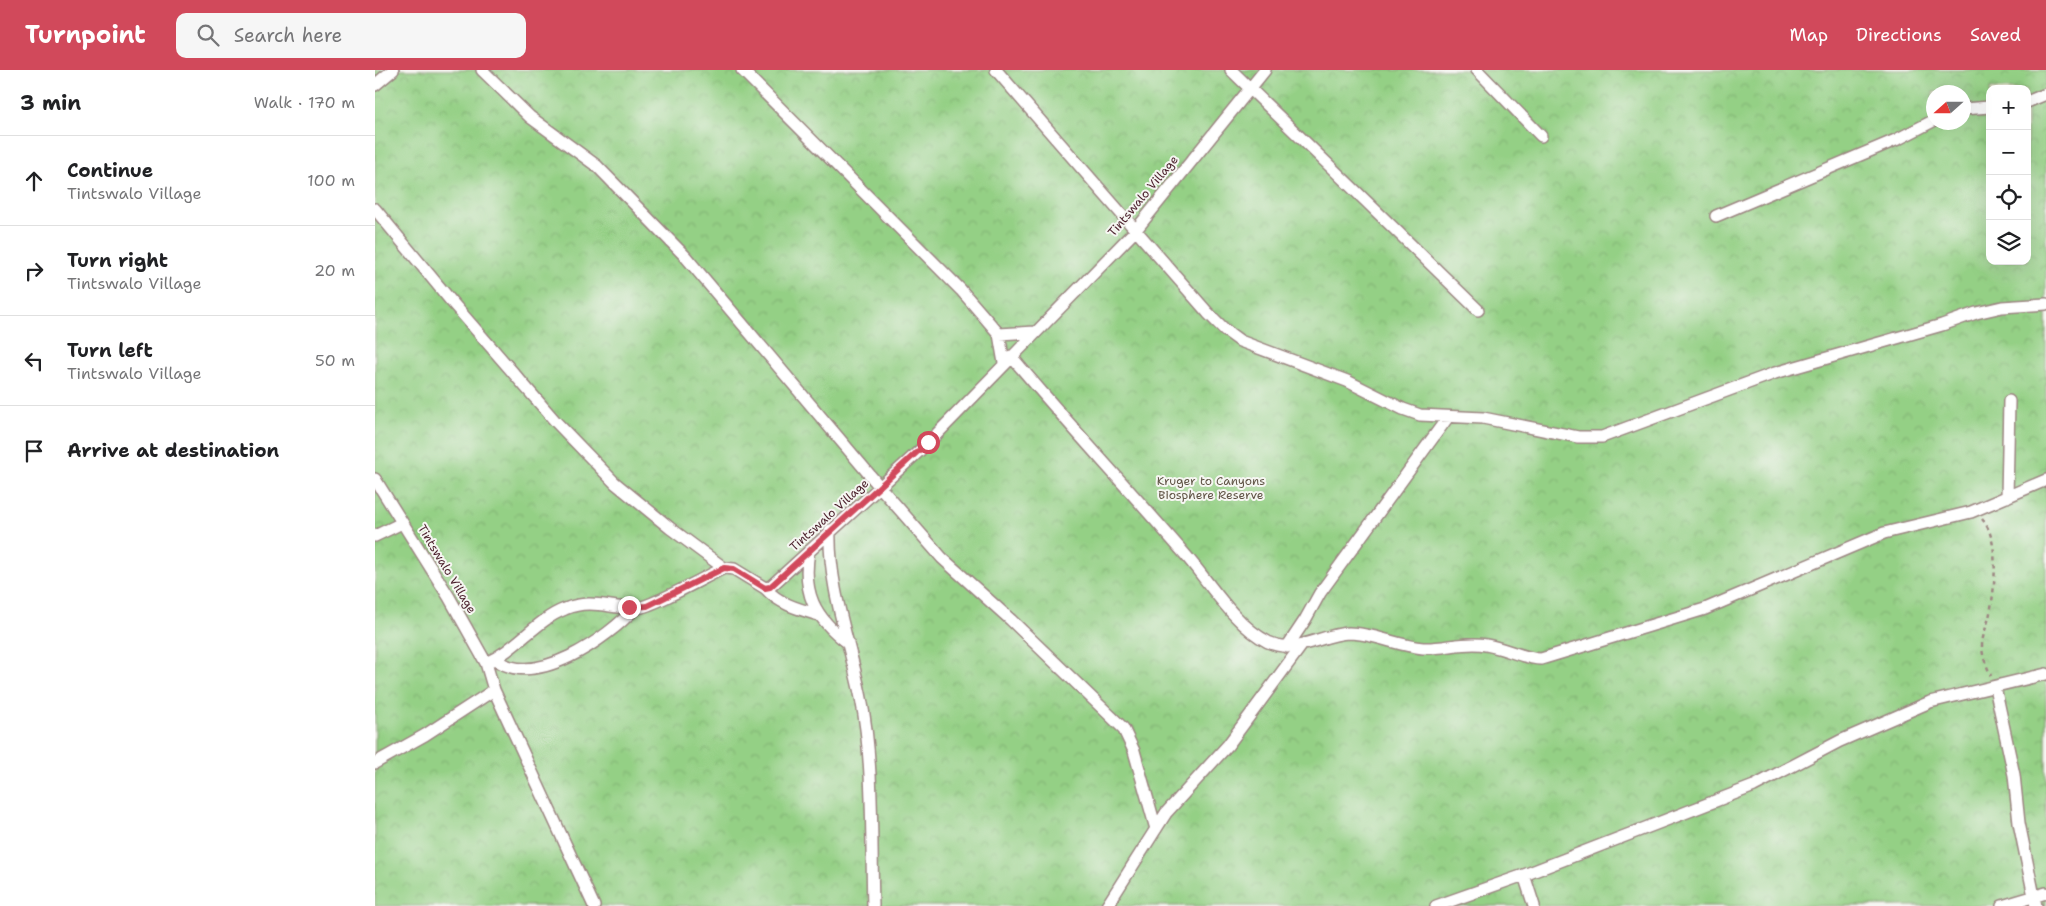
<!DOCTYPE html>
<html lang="en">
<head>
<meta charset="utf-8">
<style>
  :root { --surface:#fff; --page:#f6f6f6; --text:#202124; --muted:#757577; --line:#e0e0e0; --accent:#d1495b }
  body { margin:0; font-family:"Shantell Sans",sans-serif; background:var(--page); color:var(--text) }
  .controls { position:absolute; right:15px; top:15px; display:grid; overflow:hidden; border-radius:10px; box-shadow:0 5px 20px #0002 }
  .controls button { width:45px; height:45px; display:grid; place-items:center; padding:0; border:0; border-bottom:1px solid var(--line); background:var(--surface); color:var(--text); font:25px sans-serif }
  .compass { position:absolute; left:1551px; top:15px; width:45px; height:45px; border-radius:50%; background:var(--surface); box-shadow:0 5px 20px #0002; rotate:249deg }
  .stop { position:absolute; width:15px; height:15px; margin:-11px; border:4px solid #d1495b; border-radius:50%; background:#fff }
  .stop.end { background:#d1495b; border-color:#fff; box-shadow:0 1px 5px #0008 }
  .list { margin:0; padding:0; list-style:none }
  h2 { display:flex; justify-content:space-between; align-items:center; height:65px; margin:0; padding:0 20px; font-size:21px }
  h2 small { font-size:16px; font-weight:400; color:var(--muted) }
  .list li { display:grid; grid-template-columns:32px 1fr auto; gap:15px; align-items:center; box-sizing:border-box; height:90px; padding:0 20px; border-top:1px solid var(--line) }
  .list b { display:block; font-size:19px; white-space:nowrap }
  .list p { margin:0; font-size:16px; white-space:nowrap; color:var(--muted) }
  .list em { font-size:16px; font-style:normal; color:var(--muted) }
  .icon { flex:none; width:28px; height:28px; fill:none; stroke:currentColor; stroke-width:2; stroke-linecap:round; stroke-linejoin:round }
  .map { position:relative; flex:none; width:1671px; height:836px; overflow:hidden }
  header { display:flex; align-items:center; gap:30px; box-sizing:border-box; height:70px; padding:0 25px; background:var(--accent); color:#fff }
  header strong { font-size:24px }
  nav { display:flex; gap:28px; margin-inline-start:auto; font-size:18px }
  .search { width:350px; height:45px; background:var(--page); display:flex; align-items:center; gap:12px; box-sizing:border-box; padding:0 18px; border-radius:10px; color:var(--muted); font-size:19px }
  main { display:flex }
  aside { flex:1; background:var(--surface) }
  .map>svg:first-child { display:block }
  .park { fill:url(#park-crowns); stroke:#6f7858; fill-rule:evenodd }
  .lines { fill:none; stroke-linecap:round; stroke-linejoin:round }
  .minor-casing { stroke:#9c8682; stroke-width:14 }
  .path { stroke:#9c8682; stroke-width:2.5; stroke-dasharray:4 4; stroke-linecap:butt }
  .minor { stroke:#fff; stroke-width:11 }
  .route { stroke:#d1495b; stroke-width:6 }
  .labels { text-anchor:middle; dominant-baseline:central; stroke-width:4; stroke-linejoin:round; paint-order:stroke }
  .street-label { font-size:12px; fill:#4a1f2b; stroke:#f6f6f2 }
  .park-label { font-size:12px; fill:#605446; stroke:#f6f6f2 }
</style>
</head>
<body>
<header>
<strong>Turnpoint</strong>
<div class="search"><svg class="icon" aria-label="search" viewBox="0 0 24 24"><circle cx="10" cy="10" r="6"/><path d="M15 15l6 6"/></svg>Search here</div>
<nav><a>Map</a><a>Directions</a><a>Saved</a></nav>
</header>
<main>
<aside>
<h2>3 min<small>Walk · 170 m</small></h2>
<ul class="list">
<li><svg class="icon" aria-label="ahead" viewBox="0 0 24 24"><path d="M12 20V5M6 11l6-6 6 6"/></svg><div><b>Continue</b><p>Tintswalo Village</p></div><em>100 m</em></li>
<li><svg class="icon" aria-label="right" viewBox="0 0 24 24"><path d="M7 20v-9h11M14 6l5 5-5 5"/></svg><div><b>Turn right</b><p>Tintswalo Village</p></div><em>20 m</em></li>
<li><svg class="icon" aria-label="left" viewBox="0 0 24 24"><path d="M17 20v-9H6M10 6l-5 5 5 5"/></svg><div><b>Turn left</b><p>Tintswalo Village</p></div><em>50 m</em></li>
<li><svg class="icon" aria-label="arrive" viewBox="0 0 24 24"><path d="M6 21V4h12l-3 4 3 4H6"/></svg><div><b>Arrive at destination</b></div></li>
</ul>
</aside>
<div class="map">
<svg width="1671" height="836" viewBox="0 0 1671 836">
  <defs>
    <pattern id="park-crowns" width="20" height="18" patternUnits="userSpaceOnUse" patternTransform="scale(1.25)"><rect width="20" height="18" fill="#94d085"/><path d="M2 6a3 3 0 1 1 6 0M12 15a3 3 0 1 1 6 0" fill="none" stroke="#81b273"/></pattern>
  </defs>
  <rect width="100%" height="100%" fill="#f6f6f2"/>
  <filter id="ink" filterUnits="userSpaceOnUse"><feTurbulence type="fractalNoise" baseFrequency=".02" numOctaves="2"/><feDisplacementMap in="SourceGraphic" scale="10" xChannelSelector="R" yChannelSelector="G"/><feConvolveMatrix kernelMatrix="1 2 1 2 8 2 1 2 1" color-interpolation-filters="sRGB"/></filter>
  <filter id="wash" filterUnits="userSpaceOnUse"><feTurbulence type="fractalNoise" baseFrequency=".0096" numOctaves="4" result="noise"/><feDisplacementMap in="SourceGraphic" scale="20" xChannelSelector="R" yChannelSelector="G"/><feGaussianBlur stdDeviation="1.12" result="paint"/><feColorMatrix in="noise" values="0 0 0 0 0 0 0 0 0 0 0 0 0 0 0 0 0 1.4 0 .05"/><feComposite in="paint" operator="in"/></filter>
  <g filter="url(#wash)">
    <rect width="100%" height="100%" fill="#eeecd9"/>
    <path class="park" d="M0,0H1671V836H0ZM1615,19H1652V191H1615ZM1558,22H1588V52H1558Z"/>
  </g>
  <g filter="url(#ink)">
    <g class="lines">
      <g class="minor-casing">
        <path id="minor" d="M107,0L155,47L222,96L310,186L505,417L567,488L636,550L748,658L759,681L781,759
          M367,0L586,220L624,264L629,293
          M621,0L833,243L850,260L865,271L972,311L1028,339L1045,345L1108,348L1203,367H1227L1400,303L1567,255L1601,243L1627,237L1671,234
          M856,0L1103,240
          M1102,0L1166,66
          M0,15L18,0
          M1652,32L1671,24
          M1588,39L1615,37
          M0,139L76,231L181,352L240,413L295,458L349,498
          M1341,146L1523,69L1558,51
          M624,264L660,262
          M636,286C692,353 751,416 808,482C833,510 859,555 893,572C921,585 946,564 974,563C998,563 1023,576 1048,578C1069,579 1090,571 1111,575C1130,578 1147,588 1166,589L1330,539L1509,463L1596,442L1671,410
          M0,409L74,527L111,593C142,579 161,550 190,539C217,528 235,539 262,538C277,537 332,506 349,498L359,499L390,518L395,517L553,373L760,161L890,0
          M1632,427L1634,331
          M455,460C453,517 475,573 486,628C499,692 496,770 498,836
          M0,466L27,453
          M434,481C427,523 439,547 473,573
          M390,518C404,534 423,539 444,545
          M912,577L930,550L945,523L1073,347
          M120,589C160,620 233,568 260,538
          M1620,617L1639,705L1644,753L1661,836
          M119,620L219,836
          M0,693L50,665L119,620L111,593
          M1149,805L1159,836
          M732,836L791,743L853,675L926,576
          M1061,836L1149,805L1379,716L1465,671L1555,632L1671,604
          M1627,836L1671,823"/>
      </g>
      <path class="path" d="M1607,449C1625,469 1620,518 1615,543C1613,554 1607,565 1607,576C1607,586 1612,597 1616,606"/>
      <use href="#minor" class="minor"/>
    </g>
  </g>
  <g class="lines" filter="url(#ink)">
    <path class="route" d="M254,537L272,536L349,498L359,499L390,518L395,517L553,372"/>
  </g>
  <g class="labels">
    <g class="street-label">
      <text transform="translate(768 126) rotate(-50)">Tintswalo Village</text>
      <text transform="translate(454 445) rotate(-42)">Tintswalo Village</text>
      <text transform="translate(72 499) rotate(59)">Tintswalo Village</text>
    </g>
    <g class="park-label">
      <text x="836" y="411">Kruger to Canyons<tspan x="836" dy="14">Biosphere Reserve</tspan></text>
    </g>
  </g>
</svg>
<div class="controls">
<button>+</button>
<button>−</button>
<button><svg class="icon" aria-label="locate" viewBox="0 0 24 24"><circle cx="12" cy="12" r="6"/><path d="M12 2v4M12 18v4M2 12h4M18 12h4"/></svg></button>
<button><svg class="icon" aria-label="layers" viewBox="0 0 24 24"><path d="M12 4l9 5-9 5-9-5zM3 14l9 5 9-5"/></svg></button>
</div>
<svg class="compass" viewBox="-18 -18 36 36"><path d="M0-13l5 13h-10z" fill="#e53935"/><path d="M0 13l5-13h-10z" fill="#757577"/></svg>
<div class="stop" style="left:553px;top:372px"></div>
<div class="stop end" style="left:254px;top:537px"></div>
</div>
</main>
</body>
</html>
